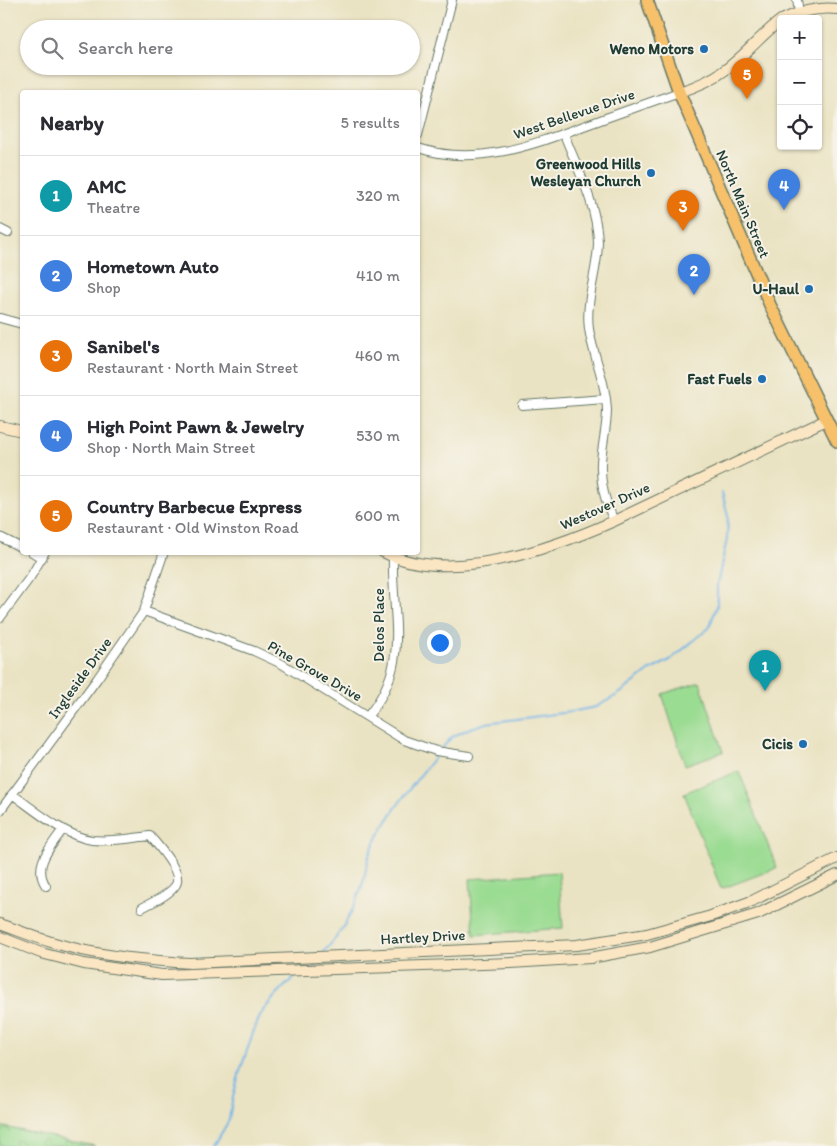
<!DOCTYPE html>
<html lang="en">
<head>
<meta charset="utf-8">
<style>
  :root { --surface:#fff; --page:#f2f2f3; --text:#2b2b33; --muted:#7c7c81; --line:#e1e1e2; --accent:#db2777 }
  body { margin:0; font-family:Itim,sans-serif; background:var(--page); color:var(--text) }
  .controls { position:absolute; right:15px; top:15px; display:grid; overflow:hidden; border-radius:5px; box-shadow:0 1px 4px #0004 }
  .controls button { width:45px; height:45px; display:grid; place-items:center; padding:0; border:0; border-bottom:1px solid var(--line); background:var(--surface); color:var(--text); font:25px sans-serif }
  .you { position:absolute; left:439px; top:642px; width:18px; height:18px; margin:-12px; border:4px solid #fff; border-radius:50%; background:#1a73e8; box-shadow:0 0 0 8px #1a73e833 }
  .badge { display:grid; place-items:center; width:32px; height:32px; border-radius:50%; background:var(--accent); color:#fff; font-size:16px; font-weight:700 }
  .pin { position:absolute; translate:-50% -41px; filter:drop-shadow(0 1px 2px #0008) }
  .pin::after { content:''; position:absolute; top:26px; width:18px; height:15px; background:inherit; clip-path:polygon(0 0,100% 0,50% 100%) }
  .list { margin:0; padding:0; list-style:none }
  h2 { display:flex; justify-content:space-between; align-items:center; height:65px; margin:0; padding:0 20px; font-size:21px }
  h2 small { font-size:16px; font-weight:400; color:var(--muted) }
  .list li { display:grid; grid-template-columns:32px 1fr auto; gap:15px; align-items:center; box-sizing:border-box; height:80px; padding:0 20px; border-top:1px solid var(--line) }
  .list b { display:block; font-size:19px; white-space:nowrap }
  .list p { margin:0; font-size:16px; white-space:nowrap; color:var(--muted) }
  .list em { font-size:16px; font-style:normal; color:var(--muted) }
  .icon { flex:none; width:28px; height:28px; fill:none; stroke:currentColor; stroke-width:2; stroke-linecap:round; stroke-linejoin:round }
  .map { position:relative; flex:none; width:837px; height:1146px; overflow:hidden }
  .search { position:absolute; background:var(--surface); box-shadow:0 1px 4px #0004; left:20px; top:20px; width:400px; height:55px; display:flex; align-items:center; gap:12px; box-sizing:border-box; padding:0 18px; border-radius:28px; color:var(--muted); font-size:19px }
  .panel { position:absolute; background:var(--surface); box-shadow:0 1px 4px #0004; left:20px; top:90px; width:400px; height:465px; border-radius:5px }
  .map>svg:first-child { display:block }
  .park { fill:url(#park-crowns); stroke:#5d8c64 }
  .garden { fill:#9bdc93; stroke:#5d8c64 }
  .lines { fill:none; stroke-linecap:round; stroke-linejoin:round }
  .stream { stroke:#72b5e7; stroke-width:2 }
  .street-casing { stroke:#676; stroke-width:10 }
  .secondary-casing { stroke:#676; stroke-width:12 }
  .primary-casing { stroke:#676; stroke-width:14 }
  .street { stroke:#fff; stroke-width:8 }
  .secondary { stroke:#fbe6c4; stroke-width:10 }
  .primary { stroke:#f6c16b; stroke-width:11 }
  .poi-dot { fill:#1f6fb2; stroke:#f7f3e8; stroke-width:2 }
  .labels { text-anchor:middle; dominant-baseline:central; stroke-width:4; stroke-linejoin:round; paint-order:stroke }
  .poi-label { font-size:15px; font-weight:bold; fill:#1f3d34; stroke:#f7f3e8; text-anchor:end }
  .street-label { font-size:15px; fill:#1f3d34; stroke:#f7f3e8 }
</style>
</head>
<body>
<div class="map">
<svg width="837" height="1146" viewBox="0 0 837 1146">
  <defs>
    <pattern id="park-crowns" width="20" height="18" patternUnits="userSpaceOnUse" patternTransform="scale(1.25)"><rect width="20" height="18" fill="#9bdc93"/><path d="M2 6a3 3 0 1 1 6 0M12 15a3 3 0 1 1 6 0" fill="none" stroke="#7eb479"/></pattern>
  </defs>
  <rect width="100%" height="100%" fill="#f7f3e8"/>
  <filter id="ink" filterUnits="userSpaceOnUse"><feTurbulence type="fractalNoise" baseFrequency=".02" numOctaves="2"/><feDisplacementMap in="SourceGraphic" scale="10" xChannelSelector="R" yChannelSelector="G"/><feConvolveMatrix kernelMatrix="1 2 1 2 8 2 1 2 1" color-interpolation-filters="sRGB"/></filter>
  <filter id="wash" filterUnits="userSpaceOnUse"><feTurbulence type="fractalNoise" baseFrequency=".0096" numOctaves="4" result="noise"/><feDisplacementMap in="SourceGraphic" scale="20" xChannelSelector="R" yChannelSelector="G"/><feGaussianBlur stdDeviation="1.12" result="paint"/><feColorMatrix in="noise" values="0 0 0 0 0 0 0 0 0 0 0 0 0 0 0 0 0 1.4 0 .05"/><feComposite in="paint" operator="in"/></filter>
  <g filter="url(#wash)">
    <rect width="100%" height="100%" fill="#eae3c3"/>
    <path class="park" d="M0,1126L95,1146H0Z"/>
    <path class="garden" d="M700,682L723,752L685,765L662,694Z
      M739,771L777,868L721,889L684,793Z
      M559,872L563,928L474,935L470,879Z"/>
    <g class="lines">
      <path class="stream" d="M441,749L452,737L468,729L486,723L570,712L596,707L619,694L649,671L670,660L709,628L717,606V585L727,539L728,516L722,493
        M324,952C343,932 356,906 364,879C366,870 367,861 370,853C385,817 413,785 437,754
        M214,1146L229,1120L232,1101L240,1071L254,1030L262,1012L276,995L297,974"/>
    </g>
  </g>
  <g filter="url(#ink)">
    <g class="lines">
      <g class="street-casing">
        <path id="street" d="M797,0L799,12
          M564,134C577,168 597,205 598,242C598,271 585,299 589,329C593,356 606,381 607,410C607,427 602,445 601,462C600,484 605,501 614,521
          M418,135L452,0
          M418,148C482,169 544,140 603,119C629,110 654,101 679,92
          M0,229L8,233
          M0,318L22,324
          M522,405L606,399
          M0,537L22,548
          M32,552L42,558
          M144,611L254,651L282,664L404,740L436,751L469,756
          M0,618L31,576L45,552
          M367,717C412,663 391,619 393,556
          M12,794C35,810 64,836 92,840C111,842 131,838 150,836C158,846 185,874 175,886C168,896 152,902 142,908
          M0,811L97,679L144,611L164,552
          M46,886C32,865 51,847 63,829"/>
      </g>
      <g class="secondary-casing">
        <path id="secondary" d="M784,19C801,11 818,7 837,9
          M679,92C695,87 712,80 725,70C745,56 761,35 781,20
          M0,426L22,431
          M383,552C450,585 551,549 614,521L826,420
          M0,924C17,930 34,937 51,942C96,956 143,960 190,963L577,945L647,934L711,916L752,901L837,858
          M0,937L41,953L84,964L162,975L511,963L590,958L650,947L758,914L837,875"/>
      </g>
      <g class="primary-casing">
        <path id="primary" d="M647,0L679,92L770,305L837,441"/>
      </g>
      <use href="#street" class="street"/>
      <use href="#secondary" class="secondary"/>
      <use href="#primary" class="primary"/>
    </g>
  </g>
  <g class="poi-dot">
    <circle cx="704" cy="49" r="5"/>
    <circle cx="651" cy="173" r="5"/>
    <circle cx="809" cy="289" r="5"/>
    <circle cx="762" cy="379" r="5"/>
    <circle cx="803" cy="744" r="5"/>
  </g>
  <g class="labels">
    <g class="poi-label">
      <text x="694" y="49">Weno Motors</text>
      <text x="641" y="164">Greenwood Hills<tspan x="641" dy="17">Wesleyan Church</tspan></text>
      <text x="799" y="289">U-Haul</text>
      <text x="752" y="379">Fast Fuels</text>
      <text x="793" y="744">Cicis</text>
    </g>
    <g class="street-label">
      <text transform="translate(574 114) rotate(-19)">West Bellevue Drive</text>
      <text transform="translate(743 204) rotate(67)">North Main Street</text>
      <text transform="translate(605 506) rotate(-24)">Westover Drive</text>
      <text transform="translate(379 625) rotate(-90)">Delos Place</text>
      <text transform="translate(315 671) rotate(30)">Pine Grove Drive</text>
      <text transform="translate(80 678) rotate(-54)">Ingleside Drive</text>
      <text transform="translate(423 937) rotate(-3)">Hartley Drive</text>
    </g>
  </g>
</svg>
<div class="controls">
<button>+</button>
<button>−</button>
<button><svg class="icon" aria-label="locate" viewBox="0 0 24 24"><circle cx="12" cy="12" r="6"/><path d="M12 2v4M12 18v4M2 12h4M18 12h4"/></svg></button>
</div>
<div class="you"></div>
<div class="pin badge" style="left:765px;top:691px;background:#0f9aa8">1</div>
<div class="pin badge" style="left:694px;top:295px;background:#3f7fe0">2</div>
<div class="pin badge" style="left:683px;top:231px;background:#e8710a">3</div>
<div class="pin badge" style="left:784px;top:210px;background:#3f7fe0">4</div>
<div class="pin badge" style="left:747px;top:99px;background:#e8710a">5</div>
<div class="search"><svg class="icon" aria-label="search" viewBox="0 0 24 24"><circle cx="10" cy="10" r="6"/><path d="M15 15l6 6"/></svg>Search here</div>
<section class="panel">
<h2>Nearby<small>5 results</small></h2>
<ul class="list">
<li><span class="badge" style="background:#0f9aa8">1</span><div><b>AMC</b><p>Theatre</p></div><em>320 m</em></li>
<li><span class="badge" style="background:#3f7fe0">2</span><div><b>Hometown Auto</b><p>Shop</p></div><em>410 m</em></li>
<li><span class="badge" style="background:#e8710a">3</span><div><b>Sanibel's</b><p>Restaurant · North Main Street</p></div><em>460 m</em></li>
<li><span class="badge" style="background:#3f7fe0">4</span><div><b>High Point Pawn &amp; Jewelry</b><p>Shop · North Main Street</p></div><em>530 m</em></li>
<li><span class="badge" style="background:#e8710a">5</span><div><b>Country Barbecue Express</b><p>Restaurant · Old Winston Road</p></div><em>600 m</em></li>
</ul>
</section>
</div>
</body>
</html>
